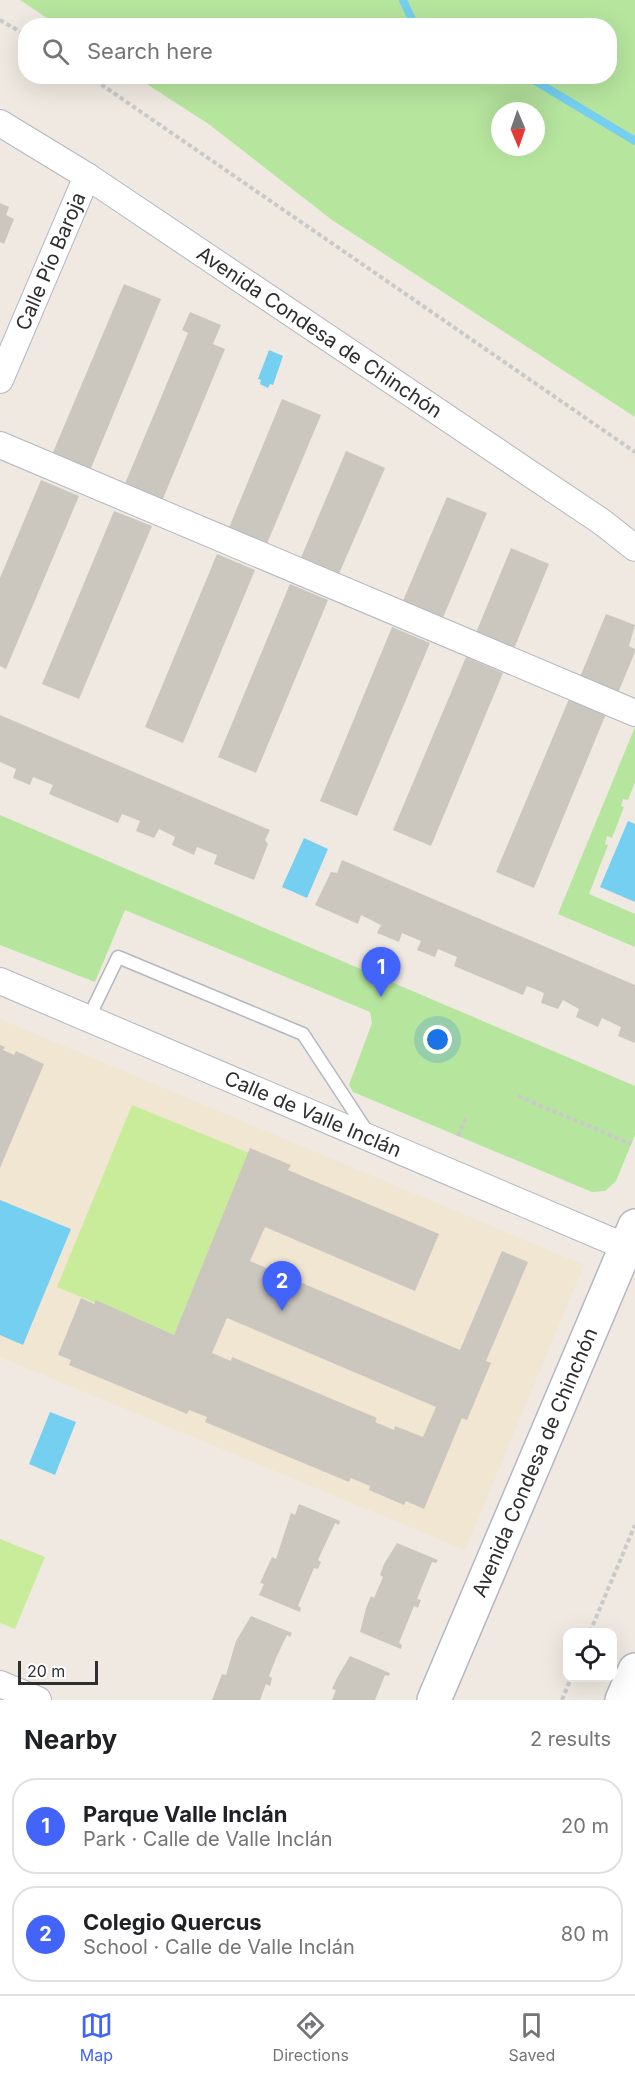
<!DOCTYPE html>
<html lang="en">
<head>
<meta charset="utf-8">
<style>
  :root { --surface:#fff; --page:#f6f6f6; --text:#202124; --muted:#757577; --line:#e0e0e0; --accent:#4264fb }
  body { margin:0; font-family:Inter,sans-serif; background:var(--page); color:var(--text) }
  .controls { position:absolute; right:18px; bottom:18px; display:grid; overflow:hidden; border-radius:12px; box-shadow:0 6px 24px #0002 }
  .controls button { width:54px; height:54px; display:grid; place-items:center; padding:0; border:0; border-bottom:2px solid var(--line); background:var(--surface); color:var(--text); font:30px sans-serif }
  .compass { position:absolute; left:491px; top:102px; width:54px; height:54px; border-radius:50%; background:var(--surface); box-shadow:0 6px 24px #0002; rotate:178deg }
  .scale { position:absolute; left:18px; bottom:15px; width:80px; box-sizing:border-box; padding-left:6px; border:3px solid #2e2e2e; border-top:0; font-size:16px; line-height:21px; white-space:nowrap; color:#2e2e2e; -webkit-text-stroke:4px #fff; paint-order:stroke }
  .you { position:absolute; left:438px; top:1040px; width:21px; height:21px; margin:-15px; border:4px solid #fff; border-radius:50%; background:#1a73e8; box-shadow:0 0 0 9px #1a73e833 }
  .badge { display:grid; place-items:center; width:39px; height:39px; border-radius:50%; background:var(--accent); color:#fff; font-size:20px; font-weight:700 }
  .pin { position:absolute; translate:-50% -50px; filter:drop-shadow(0 2px 3px #0008) }
  .pin::after { content:''; position:absolute; top:32px; width:21px; height:18px; background:inherit; clip-path:polygon(0 0,100% 0,50% 100%) }
  .list { margin:0; padding:0; list-style:none }
  h2 { display:flex; justify-content:space-between; align-items:center; height:78px; margin:0; padding:0 24px; font-size:26px }
  h2 small { font-size:20px; font-weight:400; color:var(--muted) }
  .list li { display:grid; grid-template-columns:39px 1fr auto; gap:18px; align-items:center; box-sizing:border-box; height:96px; margin:0 12px 12px; padding:0 12px; border:2px solid var(--line); border-radius:24px }
  .list b { display:block; font-size:22px; white-space:nowrap }
  .list p { margin:0; font-size:20px; white-space:nowrap; color:var(--muted) }
  .list em { font-size:20px; font-style:normal; color:var(--muted) }
  .icon { flex:none; width:33px; height:33px; fill:none; stroke:currentColor; stroke-width:2; stroke-linecap:round; stroke-linejoin:round }
  .map { position:relative; flex:none; width:635px; height:1700px; overflow:hidden }
  .search { position:absolute; background:var(--surface); box-shadow:0 6px 24px #0002; left:18px; right:18px; top:18px; height:66px; display:flex; align-items:center; gap:15px; box-sizing:border-box; padding:0 21px; border-radius:24px; color:var(--muted); font-size:22px }
  .sheet { height:294px; background:var(--surface) }
  nav { display:flex; justify-content:space-around; align-items:center; box-sizing:border-box; height:84px; border-top:2px solid var(--line); background:var(--surface); font-size:16px; color:var(--muted) }
  nav a { display:grid; justify-items:center; gap:3px }
  nav .on { color:var(--accent) }
  .map>svg:first-child { display:block }
  .education { fill:#f0e6d1 }
  .green { fill:#b6e59e; fill-rule:evenodd }
  .pitch { fill:#c9ec9a }
  .water { fill:#75cff0 }
  .lines { fill:none; stroke-linecap:round; stroke-linejoin:round }
  .stream { stroke:#75cff0; stroke-width:8 }
  .building { fill:#cbc7bf; fill-rule:evenodd }
  .lane-casing { stroke:#b4b7c1; stroke-width:15 }
  .street-casing { stroke:#b4b7c1; stroke-width:28 }
  .secondary-casing { stroke:#b4b7c1; stroke-width:36 }
  .path { stroke:#c9c9c9; stroke-width:4; stroke-dasharray:4.5 3; stroke-linecap:butt }
  .lane { stroke:#fff; stroke-width:12 }
  .street { stroke:#fff; stroke-width:26 }
  .secondary { stroke:#fff; stroke-width:33 }
  .labels { text-anchor:middle; dominant-baseline:central; stroke-width:4.5; stroke-linejoin:round; paint-order:stroke }
  .street-label { font-size:20px; fill:#2e2e2e; stroke:#fff }
</style>
</head>
<body>
<div class="map">
<svg width="635" height="1700" viewBox="0 0 635 1700">
  <rect width="100%" height="100%" fill="#efe9e1"/>
  <path class="education" d="M0,1019L584,1265L465,1550L0,1357Z"/>
  <path class="green" d="M20,0H635V417L332,220L210,125L136,77L610,76V26H59ZM500,111H536V147H500Z
    M635,727V782L628,800L623,799L621,806L624,807L612,838L607,836L605,844L608,845L589,894L635,914V947L558,914Z
    M0,815L635,1086V1135L616,1181L605,1191L592,1192L353,1092L349,1085L372,1023L370,1012L125,910L95,982L0,945Z"/>
  <path class="pitch" d="M132,1105L249,1153L174,1335L57,1287Z
    M0,1539L45,1557L15,1629L0,1623Z"/>
  <path class="water" d="M269,350L283,356L273,385L270,384L268,388L260,384L261,380L258,379Z
    M628,821L635,824V902L600,887Z
    M304,838L328,849L307,898L282,887Z
    M0,1200L71,1229L23,1345L0,1335Z
    M50,1412L76,1422L55,1475L29,1464Z"/>
  <g class="lines">
    <path class="stream" d="M403,0L415,26
      M527,76L635,141"/>
  </g>
  <path class="building" d="M0,203L9,207L6,215L14,219L4,244L0,242Z
    M124,284L161,299L89,473L51,457Z
    M190,312L221,325L213,344L225,349L162,501L124,486L188,333L182,330Z
    M282,399L321,415L266,546L228,530Z
    M346,451L385,468L338,576L300,560Z
    M41,480L79,496L6,669L0,666V578Z
    M447,497L487,513L442,620L402,603Z
    M114,511L152,526L79,699L42,684Z
    M511,548L549,564L513,651L475,635Z
    M217,554L255,570L183,743L145,727Z
    M290,584L328,600L256,773L218,757Z
    M606,614L635,625L629,646L635,649V652L618,693L580,677Z
    M392,627L430,643L357,816L320,801Z
    M466,657L503,673L431,846L393,830Z
    M569,699L606,714L534,888L496,872Z
    M0,715L270,830L265,840L268,844L254,880L214,864L217,855L197,847L194,855L172,845L175,837L159,829L154,838L136,831L140,821L122,814L118,823L49,794L53,785L33,777L30,785L13,778L16,769L0,762Z
    M342,860L635,985V1043L618,1036L621,1027L602,1018L598,1027L576,1017L579,1009L563,1000L558,1009L541,1003L544,993L527,986L523,995L454,966L457,957L438,949L435,957L417,950L421,941L402,933L399,942L377,933L381,925L361,915L358,924L315,905L331,872L337,873Z
    M0,1045L5,1047L3,1050L14,1055L16,1051L44,1064L0,1168Z
    M250,1148L291,1165L288,1170L439,1234L415,1291L265,1227L250,1261L460,1350L502,1251L528,1262L486,1361L491,1363L467,1420L462,1418L424,1509L406,1501L404,1505L369,1490L370,1486L351,1478L349,1482L205,1422L207,1417L189,1410L187,1414L69,1365L71,1360L58,1355L81,1298L94,1304L96,1300L174,1335ZM227,1318L436,1407L423,1437L395,1426L394,1430L375,1422L377,1418L232,1357L231,1361L212,1353Z
    M299,1504L340,1521L339,1525L335,1523L318,1560L321,1562L318,1569L314,1568L298,1606L301,1608L300,1612L259,1595L264,1584L260,1583L272,1557L276,1559L291,1513L295,1515Z
    M397,1543L438,1560L436,1563L432,1562L417,1599L421,1600L418,1608L414,1606L399,1643L402,1645L401,1649L360,1632L366,1608L371,1596L374,1598L383,1577L380,1575L384,1564Z
    M251,1616L292,1633L290,1637L287,1635L276,1658L269,1676L272,1678L270,1686L266,1684L260,1700H212L222,1674L226,1675L236,1641Z
    M350,1656L390,1673L389,1676L385,1675L375,1700H332L336,1690L332,1689L337,1678Z"/>
  <g class="lines">
    <g class="lane-casing">
      <path id="lane" d="M89,1017L118,957L303,1034L368,1133"/>
    </g>
    <g class="street-casing">
      <g id="street">
        <path id="s1" d="M0,123L87,176L602,522L635,548"/>
        <path id="s2" d="M0,380L87,176"/>
        <path d="M0,445L635,713"/>
        <path id="s3" d="M0,981L626,1247"/>
        <path d="M0,1684L38,1700"/>
      </g>
    </g>
    <g class="secondary-casing">
      <g id="secondary">
        <path id="s4" d="M434,1700L635,1226"/>
        <path d="M622,1700L635,1670"/>
      </g>
    </g>
    <path class="path" d="M0,20L26,35
      M89,76L635,452
      M518,1096L631,1144
      M458,1136L466,1118
      M590,1632L635,1525
      M562,1700L571,1678"/>
    <use href="#lane" class="lane"/>
    <use href="#street" class="street"/>
    <use href="#secondary" class="secondary"/>
  </g>
  <g class="labels">
    <g class="street-label">
      <text stroke="none"><textPath href="#s2" startOffset="129">Calle Pío Baroja</textPath></text>
      <text stroke="none"><textPath href="#s1" startOffset="382">Avenida Condesa de Chinchón</textPath></text>
      <text stroke="none"><textPath href="#s3" startOffset="340">Calle de Valle Inclán</textPath></text>
      <text stroke="none"><textPath href="#s4" startOffset="258">Avenida Condesa de Chinchón</textPath></text>
    </g>
  </g>
</svg>
<div class="controls">
<button><svg class="icon" aria-label="locate" viewBox="0 0 24 24"><circle cx="12" cy="12" r="6"/><path d="M12 2v4M12 18v4M2 12h4M18 12h4"/></svg></button>
</div>
<svg class="compass" viewBox="-18 -18 36 36"><path d="M0-13l5 13h-10z" fill="#e53935"/><path d="M0 13l5-13h-10z" fill="#757577"/></svg>
<div class="scale">20 m</div>
<div class="you"></div>
<div class="pin badge" style="left:381px;top:997px">1</div>
<div class="pin badge" style="left:282px;top:1311px">2</div>
<div class="search"><svg class="icon" aria-label="search" viewBox="0 0 24 24"><circle cx="10" cy="10" r="6"/><path d="M15 15l6 6"/></svg>Search here</div>
</div>
<section class="sheet">
<h2>Nearby<small>2 results</small></h2>
<ul class="list">
<li><span class="badge">1</span><div><b>Parque Valle Inclán</b><p>Park · Calle de Valle Inclán</p></div><em>20 m</em></li>
<li><span class="badge">2</span><div><b>Colegio Quercus</b><p>School · Calle de Valle Inclán</p></div><em>80 m</em></li>
</ul>
</section>
<nav>
<a class="on"><svg class="icon" aria-label="map" viewBox="0 0 24 24"><path d="M3 6l6-2 6 2 6-2v14l-6 2-6-2-6 2zM9 4v14M15 6v14"/></svg>Map</a>
<a><svg class="icon" aria-label="directions" viewBox="0 0 24 24"><path d="M12 3l9 9-9 9-9-9zM9 14v-3h6M13 9l2 2-2 2"/></svg>Directions</a>
<a><svg class="icon" aria-label="saved" viewBox="0 0 24 24"><path d="M7 4h10v16l-5-4-5 4z"/></svg>Saved</a>
</nav>
</body>
</html>
